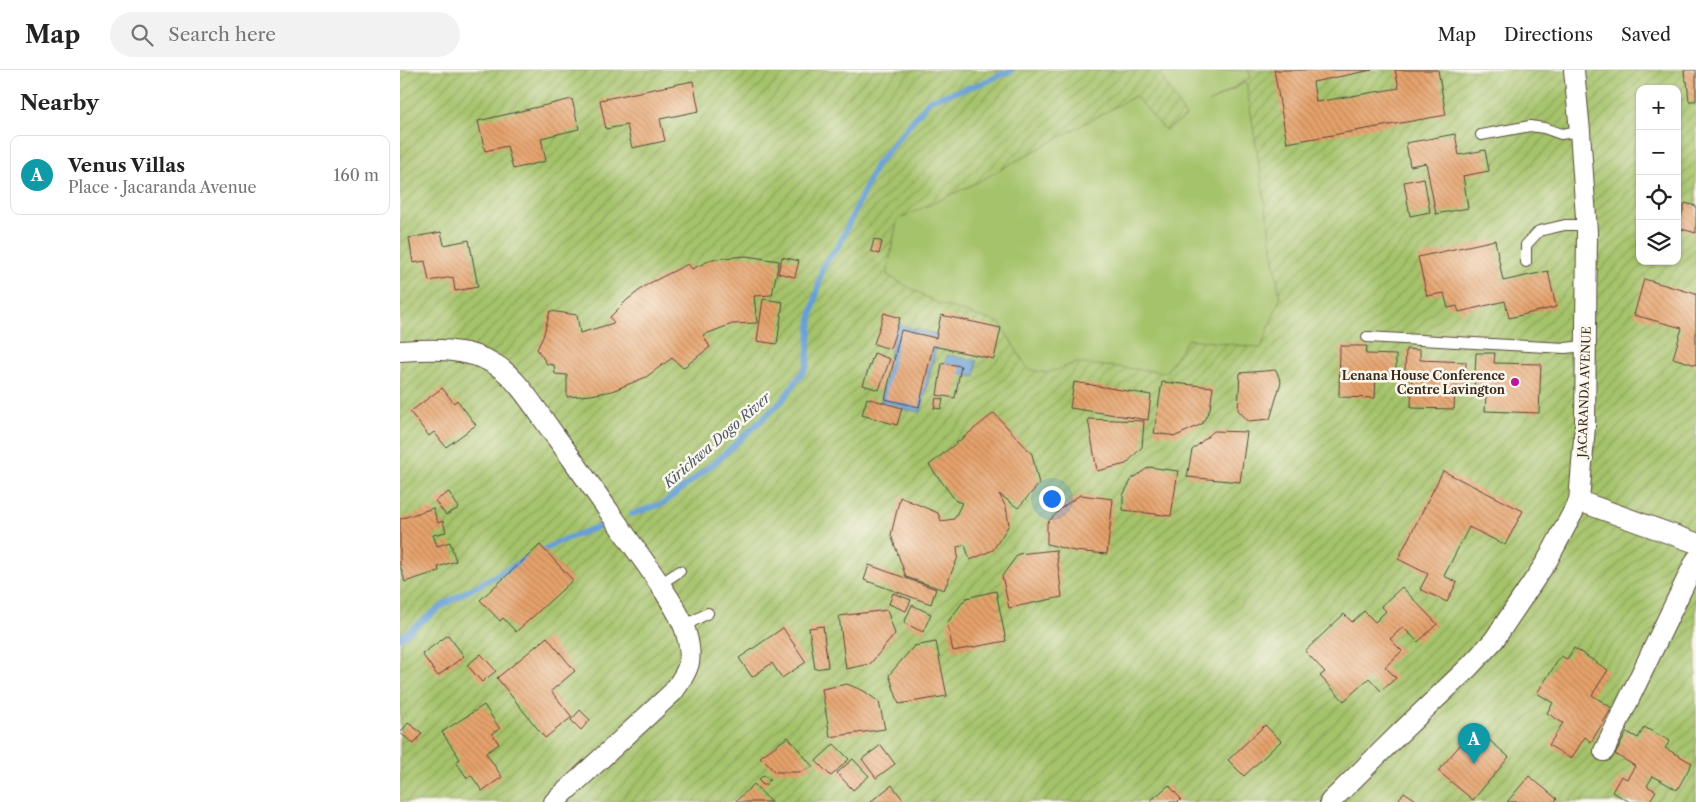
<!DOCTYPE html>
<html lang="en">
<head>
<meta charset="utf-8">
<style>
  :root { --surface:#fff; --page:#f2f2f2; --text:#222; --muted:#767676; --line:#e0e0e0; --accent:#b5179e }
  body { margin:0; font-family:"Libre Caslon Text",serif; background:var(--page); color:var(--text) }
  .controls { position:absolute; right:15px; top:15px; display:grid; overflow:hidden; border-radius:10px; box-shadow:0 1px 4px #0004 }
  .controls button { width:45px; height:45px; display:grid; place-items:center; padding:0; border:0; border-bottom:1px solid var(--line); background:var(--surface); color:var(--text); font:25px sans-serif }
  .you { position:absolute; left:651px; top:428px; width:18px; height:18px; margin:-12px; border:4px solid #fff; border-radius:50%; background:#1a73e8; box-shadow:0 0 0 8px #1a73e833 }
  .badge { display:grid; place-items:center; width:32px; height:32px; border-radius:50%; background:var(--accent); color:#fff; font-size:16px; font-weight:700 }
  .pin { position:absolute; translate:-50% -41px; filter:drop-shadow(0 1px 2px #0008) }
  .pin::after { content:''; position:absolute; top:26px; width:18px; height:15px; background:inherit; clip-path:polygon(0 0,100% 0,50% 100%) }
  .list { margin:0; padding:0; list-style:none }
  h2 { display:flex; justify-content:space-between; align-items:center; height:65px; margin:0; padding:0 20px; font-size:21px }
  h2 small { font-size:16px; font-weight:400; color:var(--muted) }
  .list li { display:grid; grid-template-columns:32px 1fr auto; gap:15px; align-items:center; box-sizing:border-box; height:80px; margin:0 10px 10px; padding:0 10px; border:1px solid var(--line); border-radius:10px }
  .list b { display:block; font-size:19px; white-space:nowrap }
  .list p { margin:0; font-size:16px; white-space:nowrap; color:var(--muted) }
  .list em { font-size:16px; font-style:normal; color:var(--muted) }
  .icon { flex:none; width:28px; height:28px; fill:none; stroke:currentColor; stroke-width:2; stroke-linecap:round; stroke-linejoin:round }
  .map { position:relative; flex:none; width:1296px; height:732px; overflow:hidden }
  header { display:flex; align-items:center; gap:30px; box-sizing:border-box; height:70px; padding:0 25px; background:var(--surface); border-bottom:1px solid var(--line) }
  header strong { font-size:24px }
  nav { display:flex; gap:28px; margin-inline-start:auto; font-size:18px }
  .search { width:350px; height:45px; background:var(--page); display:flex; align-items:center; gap:12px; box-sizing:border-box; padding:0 18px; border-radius:28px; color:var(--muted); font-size:19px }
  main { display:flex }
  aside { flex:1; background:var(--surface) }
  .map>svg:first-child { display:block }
  .garden { fill:url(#garden-furrows); stroke:#707644; fill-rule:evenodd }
  .pitch { fill:#a5c36b; stroke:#707644 }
  .water { fill:url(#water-ripples); stroke:#50647a }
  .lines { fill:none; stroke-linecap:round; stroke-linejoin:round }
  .stream { stroke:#669fd5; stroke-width:6 }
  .building { fill:url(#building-back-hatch) }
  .lane-casing { stroke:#574638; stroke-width:12 }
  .street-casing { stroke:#574638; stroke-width:22 }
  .lane { stroke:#fff; stroke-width:10 }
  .street { stroke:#fff; stroke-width:20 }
  .poi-dot { fill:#b5179e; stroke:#fbf7ec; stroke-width:2 }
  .labels { text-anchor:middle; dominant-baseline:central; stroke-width:5; stroke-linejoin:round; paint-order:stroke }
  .poi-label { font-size:12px; font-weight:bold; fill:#3b2a1e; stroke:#fbf7ec; text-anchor:end }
  .street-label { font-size:12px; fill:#3b2a1e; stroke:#fbf7ec }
  .water-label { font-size:14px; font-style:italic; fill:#4c5967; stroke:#fbf7ec }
</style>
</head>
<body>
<header>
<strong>Map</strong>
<div class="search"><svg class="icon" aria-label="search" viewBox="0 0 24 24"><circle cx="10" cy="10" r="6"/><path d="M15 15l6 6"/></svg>Search here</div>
<nav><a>Map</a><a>Directions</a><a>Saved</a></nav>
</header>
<main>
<aside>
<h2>Nearby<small></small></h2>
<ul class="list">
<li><span class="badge" style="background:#0f9aa8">A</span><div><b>Venus Villas</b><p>Place · Jacaranda Avenue</p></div><em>160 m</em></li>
</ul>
</aside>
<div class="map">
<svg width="1296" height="732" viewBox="0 0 1296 732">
  <defs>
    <pattern id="garden-furrows" width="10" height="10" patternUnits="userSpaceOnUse" patternTransform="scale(1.25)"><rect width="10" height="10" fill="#a5c36b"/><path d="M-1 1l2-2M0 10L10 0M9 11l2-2" fill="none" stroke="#889f57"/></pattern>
    <pattern id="water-ripples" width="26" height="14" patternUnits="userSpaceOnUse" patternTransform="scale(1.25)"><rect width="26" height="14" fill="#669fd5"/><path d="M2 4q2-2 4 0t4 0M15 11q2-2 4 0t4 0" fill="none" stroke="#5582ac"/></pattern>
    <pattern id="building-back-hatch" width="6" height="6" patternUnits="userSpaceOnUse" patternTransform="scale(1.25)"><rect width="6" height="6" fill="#e6a26c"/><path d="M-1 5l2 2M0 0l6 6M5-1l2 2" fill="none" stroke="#bc8458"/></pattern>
  </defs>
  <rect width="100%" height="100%" fill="#fbf7ec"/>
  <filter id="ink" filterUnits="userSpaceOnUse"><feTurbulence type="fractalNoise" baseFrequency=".02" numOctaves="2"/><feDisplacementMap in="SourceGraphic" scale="10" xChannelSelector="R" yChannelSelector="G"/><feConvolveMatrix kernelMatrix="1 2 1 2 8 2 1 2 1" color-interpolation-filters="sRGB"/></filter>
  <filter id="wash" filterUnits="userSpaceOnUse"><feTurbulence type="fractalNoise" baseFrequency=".0096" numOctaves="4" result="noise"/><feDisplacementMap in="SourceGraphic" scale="20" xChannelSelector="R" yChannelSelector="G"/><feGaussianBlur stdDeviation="1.12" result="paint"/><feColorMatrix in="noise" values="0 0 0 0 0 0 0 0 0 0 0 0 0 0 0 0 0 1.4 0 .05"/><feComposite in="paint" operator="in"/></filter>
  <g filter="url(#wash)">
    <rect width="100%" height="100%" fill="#f4e5cb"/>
    <path class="garden" d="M0,0H1296V732H0ZM1240,19H1277V191H1240Z"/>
    <path class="pitch" d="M767,0H848L851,7L809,33L846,12L880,228L861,278L788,269L766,302L676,293L647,303L628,299L600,253L539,234L487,205L497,150L576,113L735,26L765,60L786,47L760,4Z"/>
    <path class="water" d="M496,254L539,265L521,342L480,335Z
      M547,285L577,291L575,307L543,301Z"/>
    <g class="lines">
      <path class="stream" d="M232,444L264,433L319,389L382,331L407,296L411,247L423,196L439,175L476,95L530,30L583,13L612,0
        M137,484L158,472L200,456
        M0,568L46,533L128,488"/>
    </g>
    <g id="blocks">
      <path class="building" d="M874,0H972L913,12L916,32L999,18L995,0H1038L1046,45L887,73Z
        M1284,0H1296V31H1289L1287,11H1285Z
        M293,11L299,41L260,49L265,71L232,78L227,55L206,59L200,30Z
        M172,29L179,59L141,68L146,91L113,99L107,76L85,81L78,51Z
        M1055,64L1059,85L1085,80L1089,101L1063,106L1068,138L1036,144L1026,93L1010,96L1006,73Z
        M1024,108L1030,142L1010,146L1004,112Z
        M1285,133L1296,136V163L1278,158Z
        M41,162L44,175L69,170L78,217L55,221L53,207L29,211L25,191L13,193L9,168Z
        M474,169L482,172L479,184L471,181Z
        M1095,170L1103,211L1148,201L1156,237L1109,248L1105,231L1059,242L1057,236L1048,238L1044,223L1027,226L1018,187Z
        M346,186L379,191L372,225L354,226L357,253L332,254L303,265L310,277L283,298L272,288L246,307L212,321L191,325L167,327V305L155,304L154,295L147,294L137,279L143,267L150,241L177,245L180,263L214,253L210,247L227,230L248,214L288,194L292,199L313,189Z
        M382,187L399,191L395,207L378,203Z
        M1244,209L1296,224V295L1273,288L1282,258L1234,245Z
        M363,229L383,232L377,274L357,271Z
        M484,243L500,248L490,279L474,274Z
        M541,245L601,258L594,289L533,276L519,337L485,329L501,260L536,268Z
        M940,276H967L966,284L996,285V307L976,306L975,328L939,327Z
        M1006,279L1020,280V290L1066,292L1065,318L1055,317L1054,339L1011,338L1012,303L1005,302Z
        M474,283L490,289L479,320L463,315Z
        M1076,283H1095L1094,293L1141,294L1139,343L1085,341L1086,325H1074Z
        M542,293L561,296L555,328L537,325Z
        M876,300L881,312L870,349L848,351L838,340L840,303Z
        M674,312L751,325L748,350L670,338Z
        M762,312L813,317L810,339L802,354L776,366L754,363Z
        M42,318L54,333L57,330L76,355L46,377L34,362L29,366L10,342Z
        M467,328L502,338L497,355L462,345Z
        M536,328L543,329L541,339L534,338Z
        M594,343L632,384L639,414L618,438L599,424L606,437L609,455L593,480L570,490L565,475L557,477L558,487L544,520L506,507L491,465L500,427L538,443L541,451L554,449L562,433L556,431L529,395Z
        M688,349L744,351L742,377L726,394L697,401Z
        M814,361L847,362L840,412L787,407L792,380Z
        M749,397L778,401L771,446L723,440V425L732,409Z
        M1043,401L1123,441L1105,475L1069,457L1044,506L1057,512L1047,532L1020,519L1028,504L998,489Z
        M49,422L59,438L46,445L35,431Z
        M680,425L713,429L707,484L674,481L647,474V453L664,436Z
        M33,438L38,453L43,451L46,462L33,465L37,476L50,472L56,491L38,497L39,501L5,512L0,495V449Z
        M140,475L173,510L116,562L103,548L100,551L80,530Z
        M656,480L662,527L609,538L602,506L618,484Z
        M469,495L536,519L531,534L464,510Z
        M1002,517L1037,554L1018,572L1003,557L990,569L1002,581L985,597L996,608L981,621L969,608L944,631L920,606L925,602L905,581L944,544L952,552L964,541L975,552L986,541L981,536Z
        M596,521L606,571L553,581L547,553L566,528Z
        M493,523L511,530L506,541L489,534Z
        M512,535L531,544L523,562L504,553Z
        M487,540L495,564L470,594L446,599L439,546Z
        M423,556L428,597L415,599L409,558Z
        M383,558L406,592L382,608L372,593L352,607L339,588Z
        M48,565L64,586L38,606L22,584Z
        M147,567L175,601L151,621L172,647L145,668L97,608Z
        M536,572L547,626L499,634L489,605L514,576Z
        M1174,578L1208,600L1192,625L1212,638L1191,672L1185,667L1171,689L1149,675L1163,653L1147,643L1153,633L1137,623L1161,586L1167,589Z
        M81,584L96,601L82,612L67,595Z
        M447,614L464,621L479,632L485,659L430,667L422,619Z
        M84,635L100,659L92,663L99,674L86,683L102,707L82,721L71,705L67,708L56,692L60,689L42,662Z
        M180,640L190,650L181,660L171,650Z
        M8,653L22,663L14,674L0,663Z
        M865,655L881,671L844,706L828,690Z
        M1244,657L1270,671L1265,678L1292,693L1277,720L1253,706L1247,716L1256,721L1249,732H1230L1212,722L1221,706L1227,709L1235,696L1215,684L1227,662L1238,668Z
        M1081,663L1109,687L1073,730L1038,701L1066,668L1072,673Z
        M388,667L413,697L400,702H375L360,687Z
        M434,674L449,689L431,706L416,691Z
        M481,675L495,694L476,708L462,689Z
        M453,689L469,706L453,720L437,703Z
        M364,705L370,710L364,716L358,710Z
        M1129,706L1157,729L1154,732H1107Z
        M354,714L371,732H335Z
        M492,715L504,731L502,732H470Z
        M769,715L781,729L778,732H749Z
        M1004,722L1019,732H997Z"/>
    </g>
  </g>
  <g filter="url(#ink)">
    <use href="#blocks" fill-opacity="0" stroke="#574638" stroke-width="1"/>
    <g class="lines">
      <g class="lane-casing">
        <path id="lane" d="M1081,65L1130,56L1144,58L1161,64L1180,61
          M1126,192V175L1139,161L1165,155H1187
          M967,267L1165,278L1185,276
          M260,514L280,501
          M284,556L308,543"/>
      </g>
      <g class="street-casing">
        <path id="street" d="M0,281C32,279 67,277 96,295C118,308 140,346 156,367C187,409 216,452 246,494C258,512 281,543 286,563C294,591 289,600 273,622L154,732
          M1179,431L1296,473
          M1204,681L1296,490
          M930,732L1000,663L1070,596L1094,570L1147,491L1179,431L1185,356L1187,162L1180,61L1174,0"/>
      </g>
      <use href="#lane" class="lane"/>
      <use href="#street" class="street"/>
    </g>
  </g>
  <circle class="poi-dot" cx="1115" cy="312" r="5"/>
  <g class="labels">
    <g class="poi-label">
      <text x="1105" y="305">Lenana House Conference<tspan x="1105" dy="14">Centre Lavington</tspan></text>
    </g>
    <g class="street-label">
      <text transform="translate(1184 322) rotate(-88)">JACARANDA AVENUE</text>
    </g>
    <g class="water-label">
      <text transform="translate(317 370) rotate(-41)">Kirichwa Dogo River</text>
    </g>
  </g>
</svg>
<div class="controls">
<button>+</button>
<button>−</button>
<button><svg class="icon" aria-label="locate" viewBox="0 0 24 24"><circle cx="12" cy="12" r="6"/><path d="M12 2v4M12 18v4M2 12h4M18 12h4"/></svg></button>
<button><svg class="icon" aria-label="layers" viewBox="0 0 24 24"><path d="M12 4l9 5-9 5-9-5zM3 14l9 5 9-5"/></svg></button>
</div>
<div class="you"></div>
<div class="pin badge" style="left:1074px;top:694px;background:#0f9aa8">A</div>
</div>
</main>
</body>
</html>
